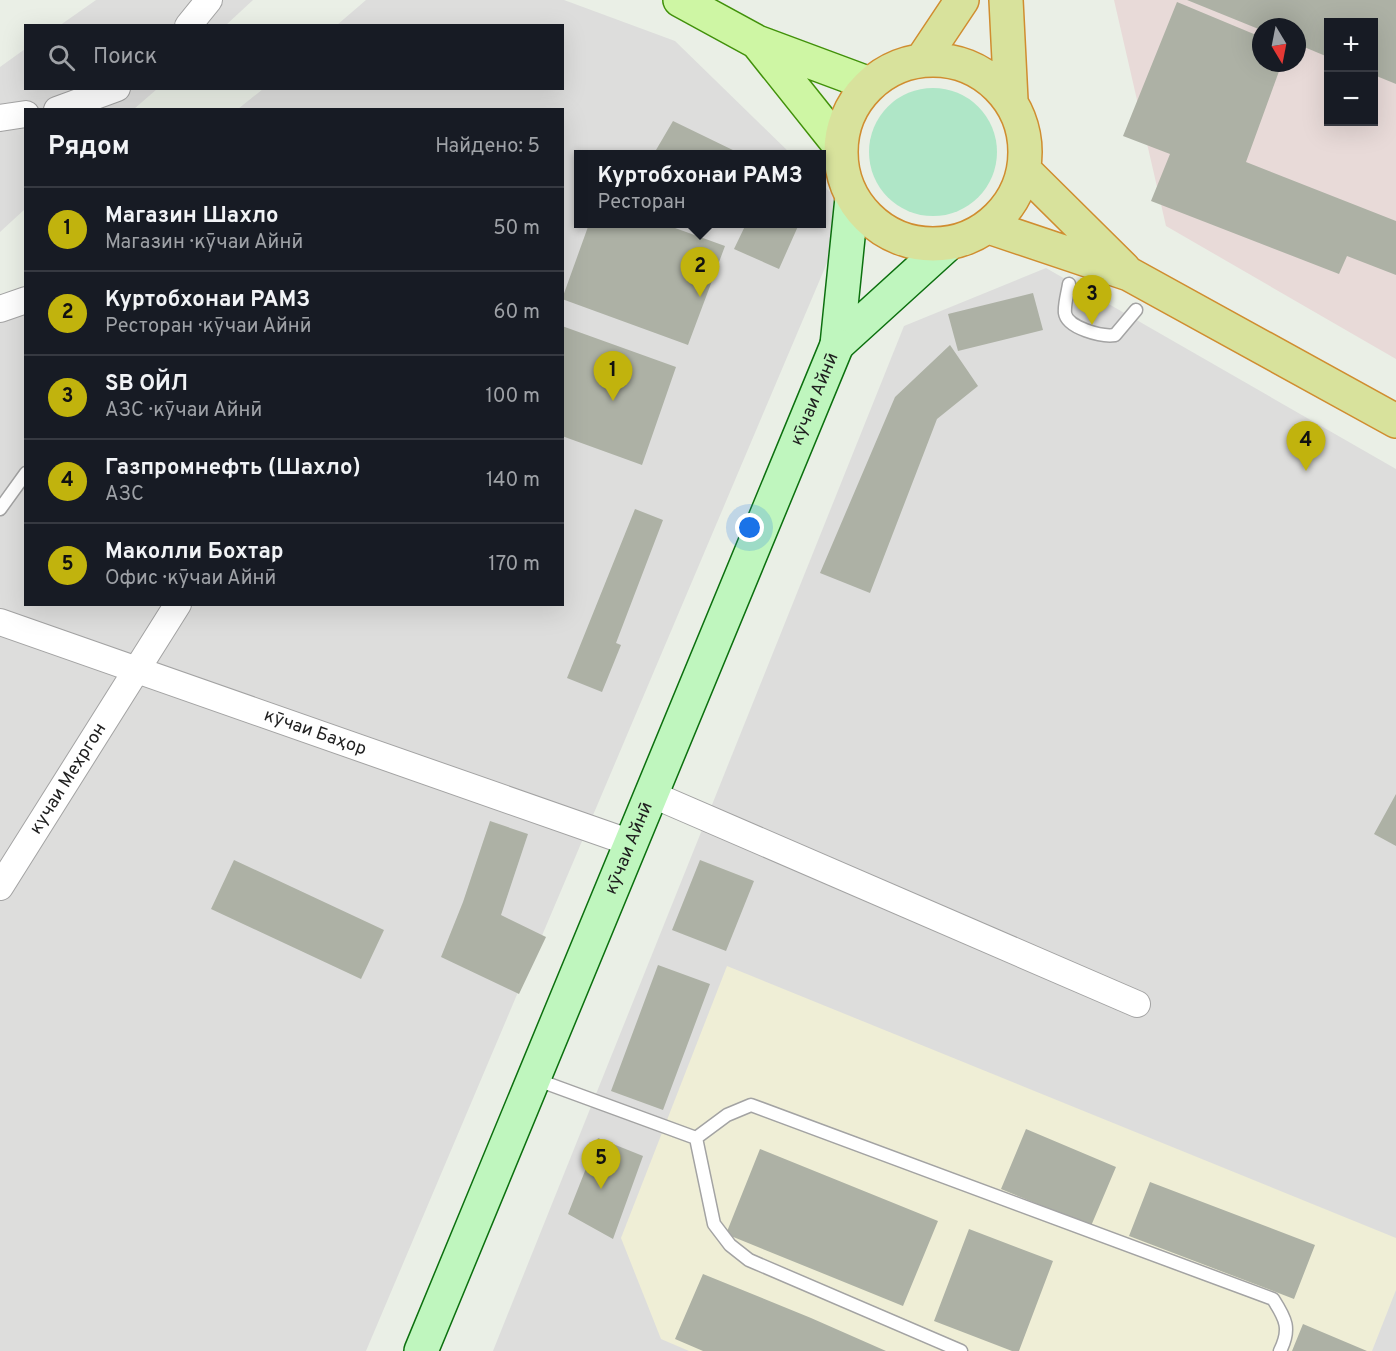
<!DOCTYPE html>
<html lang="ru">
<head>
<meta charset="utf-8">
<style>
  :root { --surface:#171b24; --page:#20242c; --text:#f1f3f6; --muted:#9ea1a6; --line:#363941; --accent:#c1b30d }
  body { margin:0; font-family:Overpass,sans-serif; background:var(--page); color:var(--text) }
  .controls { position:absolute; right:18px; top:18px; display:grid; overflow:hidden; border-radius:0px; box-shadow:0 6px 24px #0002 }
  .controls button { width:54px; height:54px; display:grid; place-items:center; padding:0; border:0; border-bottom:2px solid var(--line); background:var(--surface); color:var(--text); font:30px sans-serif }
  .compass { position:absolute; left:1252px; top:18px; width:54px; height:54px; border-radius:50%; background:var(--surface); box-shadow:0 6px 24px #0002; rotate:170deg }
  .you { position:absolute; left:750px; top:528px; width:21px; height:21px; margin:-15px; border:4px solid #fff; border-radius:50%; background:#1a73e8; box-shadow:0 0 0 9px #1a73e833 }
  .badge { display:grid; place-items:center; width:39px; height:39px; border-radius:50%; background:var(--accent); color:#111; font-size:20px; font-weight:700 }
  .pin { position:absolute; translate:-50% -50px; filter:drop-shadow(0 2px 3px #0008) }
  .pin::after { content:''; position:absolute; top:32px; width:21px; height:18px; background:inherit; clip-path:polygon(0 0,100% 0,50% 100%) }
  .popup { position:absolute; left:574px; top:150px; width:252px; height:78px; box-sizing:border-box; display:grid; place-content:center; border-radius:0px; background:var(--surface); filter:drop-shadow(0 2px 4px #0005); font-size:20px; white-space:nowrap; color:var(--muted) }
  .popup b { font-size:22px; color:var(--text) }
  .popup::after { content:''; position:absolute; left:50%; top:100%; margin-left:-12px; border:12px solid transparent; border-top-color:var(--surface) }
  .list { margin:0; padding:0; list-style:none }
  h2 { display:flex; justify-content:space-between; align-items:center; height:78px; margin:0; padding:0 24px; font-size:26px }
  h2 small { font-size:20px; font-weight:400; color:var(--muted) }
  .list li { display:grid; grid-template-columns:39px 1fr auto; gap:18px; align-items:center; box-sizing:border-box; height:84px; padding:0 24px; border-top:2px solid var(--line) }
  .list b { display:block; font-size:22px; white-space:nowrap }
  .list p { margin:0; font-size:20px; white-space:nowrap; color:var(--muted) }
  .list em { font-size:20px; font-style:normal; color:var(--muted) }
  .icon { flex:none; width:33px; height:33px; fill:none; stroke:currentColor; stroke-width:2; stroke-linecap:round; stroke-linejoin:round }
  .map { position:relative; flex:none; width:1396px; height:1351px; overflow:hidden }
  .search { position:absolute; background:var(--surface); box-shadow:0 6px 24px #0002; left:24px; top:24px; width:540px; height:66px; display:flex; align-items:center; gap:15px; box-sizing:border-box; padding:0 21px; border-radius:0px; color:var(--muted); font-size:22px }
  .panel { position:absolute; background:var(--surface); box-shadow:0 6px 24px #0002; left:24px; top:108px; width:540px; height:498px; border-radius:0px }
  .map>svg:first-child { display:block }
  .residential { fill:#dddddc }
  .commercial { fill:#efeed6 }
  .industrial { fill:#e8dad8; fill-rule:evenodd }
  .grass { fill:#afe6c7 }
  .building { fill:#adb1a5 }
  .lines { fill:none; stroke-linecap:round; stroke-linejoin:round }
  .service-casing { stroke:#a3a3a3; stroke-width:15 }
  .minor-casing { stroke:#a3a3a3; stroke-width:28 }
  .secondary-casing { stroke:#0c700f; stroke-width:36 }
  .primary-casing { stroke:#41910a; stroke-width:36 }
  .trunk-casing { stroke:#d08d30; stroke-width:36 }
  .service { stroke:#fff; stroke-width:12 }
  .minor { stroke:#fff; stroke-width:26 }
  .secondary { stroke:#bff6be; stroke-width:33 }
  .primary { stroke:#cef6a4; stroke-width:33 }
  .trunk { stroke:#d8e29c; stroke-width:33 }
  .labels { text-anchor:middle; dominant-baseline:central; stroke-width:4.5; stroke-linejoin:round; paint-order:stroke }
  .street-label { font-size:18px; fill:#1f1f1f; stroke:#fff }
</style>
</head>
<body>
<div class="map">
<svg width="1396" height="1351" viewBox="0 0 1396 1351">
  <rect width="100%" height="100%" fill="#eaefe6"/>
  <path class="residential" d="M96,0H253L226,25L59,26Z
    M366,0H564L675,41L791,154H578V224H822V184L849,211L366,1351H0V313L25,292L26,604H562V110L238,109L263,89L562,88V26L337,25Z
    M25,49L26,88L157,89L134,109L26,110L25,209L0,232V67Z
    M1046,268L1396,469V1351H493L904,326Z"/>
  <path class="commercial" d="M727,966L1396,1238V1290L1372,1351H689L661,1339L621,1238Z"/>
  <path class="industrial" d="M1114,0H1396V359L1166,226ZM1328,22H1374V122H1328ZM1261,27H1297V63H1261Z"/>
  <path class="grass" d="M869 152a64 64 0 1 1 128 0a64 64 0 1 1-128 0Z"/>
  <path class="building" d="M1187,0H1396V84L1374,75V22H1328V57L1297,44V27H1261V30Z
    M1177,2L1261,37V63H1282L1246,162L1396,221V275L1347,256L1339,274L1151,201L1170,154L1123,136Z
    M673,121L741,154H665L656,150Z
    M589,224H664L725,246L688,345L562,299Z
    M746,224H799L779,269L734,249Z
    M1033,293L1043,330L958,351L948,314Z
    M562,326L676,367L642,465L562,436Z
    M950,345L978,386L937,419L870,593L820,573L895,397Z
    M635,509L663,520L616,643L621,645L602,692L567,678Z
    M1396,794V846L1374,834Z
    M490,821L528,834L501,915L546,937L519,994L441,957L463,902Z
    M234,860L384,930L361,979L211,909Z
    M700,860L754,881L726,951L672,930Z
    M658,965L710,984L663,1110L611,1091Z
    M1026,1129L1116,1167L1091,1226L1001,1189Z
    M598,1138L643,1156L613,1239L568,1214Z
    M760,1149L938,1221L903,1306L726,1234Z
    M1150,1182L1315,1245L1294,1299L1129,1236Z
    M969,1229L1053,1261L1019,1351H1012L934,1321Z
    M703,1274L811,1318L886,1351H703L675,1339Z
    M1303,1324L1367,1351H1292Z"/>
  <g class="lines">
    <g class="service-casing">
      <path id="service" d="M1069,284C1068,292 1064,304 1065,313C1067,328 1102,337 1115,335L1136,310
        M0,509L26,473
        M535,1079L696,1138
        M696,1138L727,1115L751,1105L1273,1299C1286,1319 1291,1329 1280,1351
        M696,1138L714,1224L730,1245L749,1260L961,1351"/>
    </g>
    <g class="minor-casing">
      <g id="minor">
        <path d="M188,26L209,0"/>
        <path d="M57,110L117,88"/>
        <path d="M0,118L26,114"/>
        <path d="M0,309L26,300"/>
        <path id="s1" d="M0,622L631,843"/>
        <path d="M651,794L1137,1004"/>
        <path id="s2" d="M0,887L178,604"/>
      </g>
    </g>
    <g class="secondary-casing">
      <g id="secondary">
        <path d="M852,198L837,345L947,245"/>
        <path id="s3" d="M421,1351L837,345"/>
      </g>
    </g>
    <g class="primary-casing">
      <path id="primary" d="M680,0L757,42
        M840,146L757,42L870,84"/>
    </g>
    <g class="trunk-casing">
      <path id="trunk" d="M1006,0L1011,100
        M922,60L962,0
        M841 152a92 92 0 1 1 184 0a92 92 0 1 1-184 0Z
        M1025,171L1124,269
        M989,227L1129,274L1396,421"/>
    </g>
    <use href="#service" class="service"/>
    <use href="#minor" class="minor"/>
    <use href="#secondary" class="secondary"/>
    <use href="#primary" class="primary"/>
    <use href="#trunk" class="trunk"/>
  </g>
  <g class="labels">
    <g class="street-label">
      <text stroke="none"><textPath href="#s3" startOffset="1030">кӯчаи Айнӣ</textPath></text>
      <text stroke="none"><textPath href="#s1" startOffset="334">кӯчаи Баҳор</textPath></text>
      <text stroke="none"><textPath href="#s2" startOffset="128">кучаи Мехргон</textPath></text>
      <text stroke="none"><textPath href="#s3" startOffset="544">кӯчаи Айнӣ</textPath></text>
    </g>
  </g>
</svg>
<div class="controls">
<button>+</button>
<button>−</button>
</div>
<svg class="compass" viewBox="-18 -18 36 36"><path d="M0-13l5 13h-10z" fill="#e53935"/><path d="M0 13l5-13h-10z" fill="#9ea1a6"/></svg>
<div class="you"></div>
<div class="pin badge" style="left:613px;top:401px">1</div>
<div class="pin badge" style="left:700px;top:297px">2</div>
<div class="popup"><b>Куртобхонаи РАМЗ</b>Ресторан</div>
<div class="pin badge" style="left:1092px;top:325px">3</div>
<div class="pin badge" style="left:1306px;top:471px">4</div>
<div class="pin badge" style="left:601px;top:1189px">5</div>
<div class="search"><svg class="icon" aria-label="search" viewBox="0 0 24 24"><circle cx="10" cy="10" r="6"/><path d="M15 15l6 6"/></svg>Поиск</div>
<section class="panel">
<h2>Рядом<small>Найдено: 5</small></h2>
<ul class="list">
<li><span class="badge">1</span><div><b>Магазин Шахло</b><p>Магазин · кӯчаи Айнӣ</p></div><em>50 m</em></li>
<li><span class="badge">2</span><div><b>Куртобхонаи РАМЗ</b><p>Ресторан · кӯчаи Айнӣ</p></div><em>60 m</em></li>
<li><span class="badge">3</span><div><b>SB ОЙЛ</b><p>АЗС · кӯчаи Айнӣ</p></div><em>100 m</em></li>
<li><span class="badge">4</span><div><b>Газпромнефть (Шахло)</b><p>АЗС</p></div><em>140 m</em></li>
<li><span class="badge">5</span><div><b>Маколли Бохтар</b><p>Офис · кӯчаи Айнӣ</p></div><em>170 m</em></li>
</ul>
</section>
</div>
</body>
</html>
